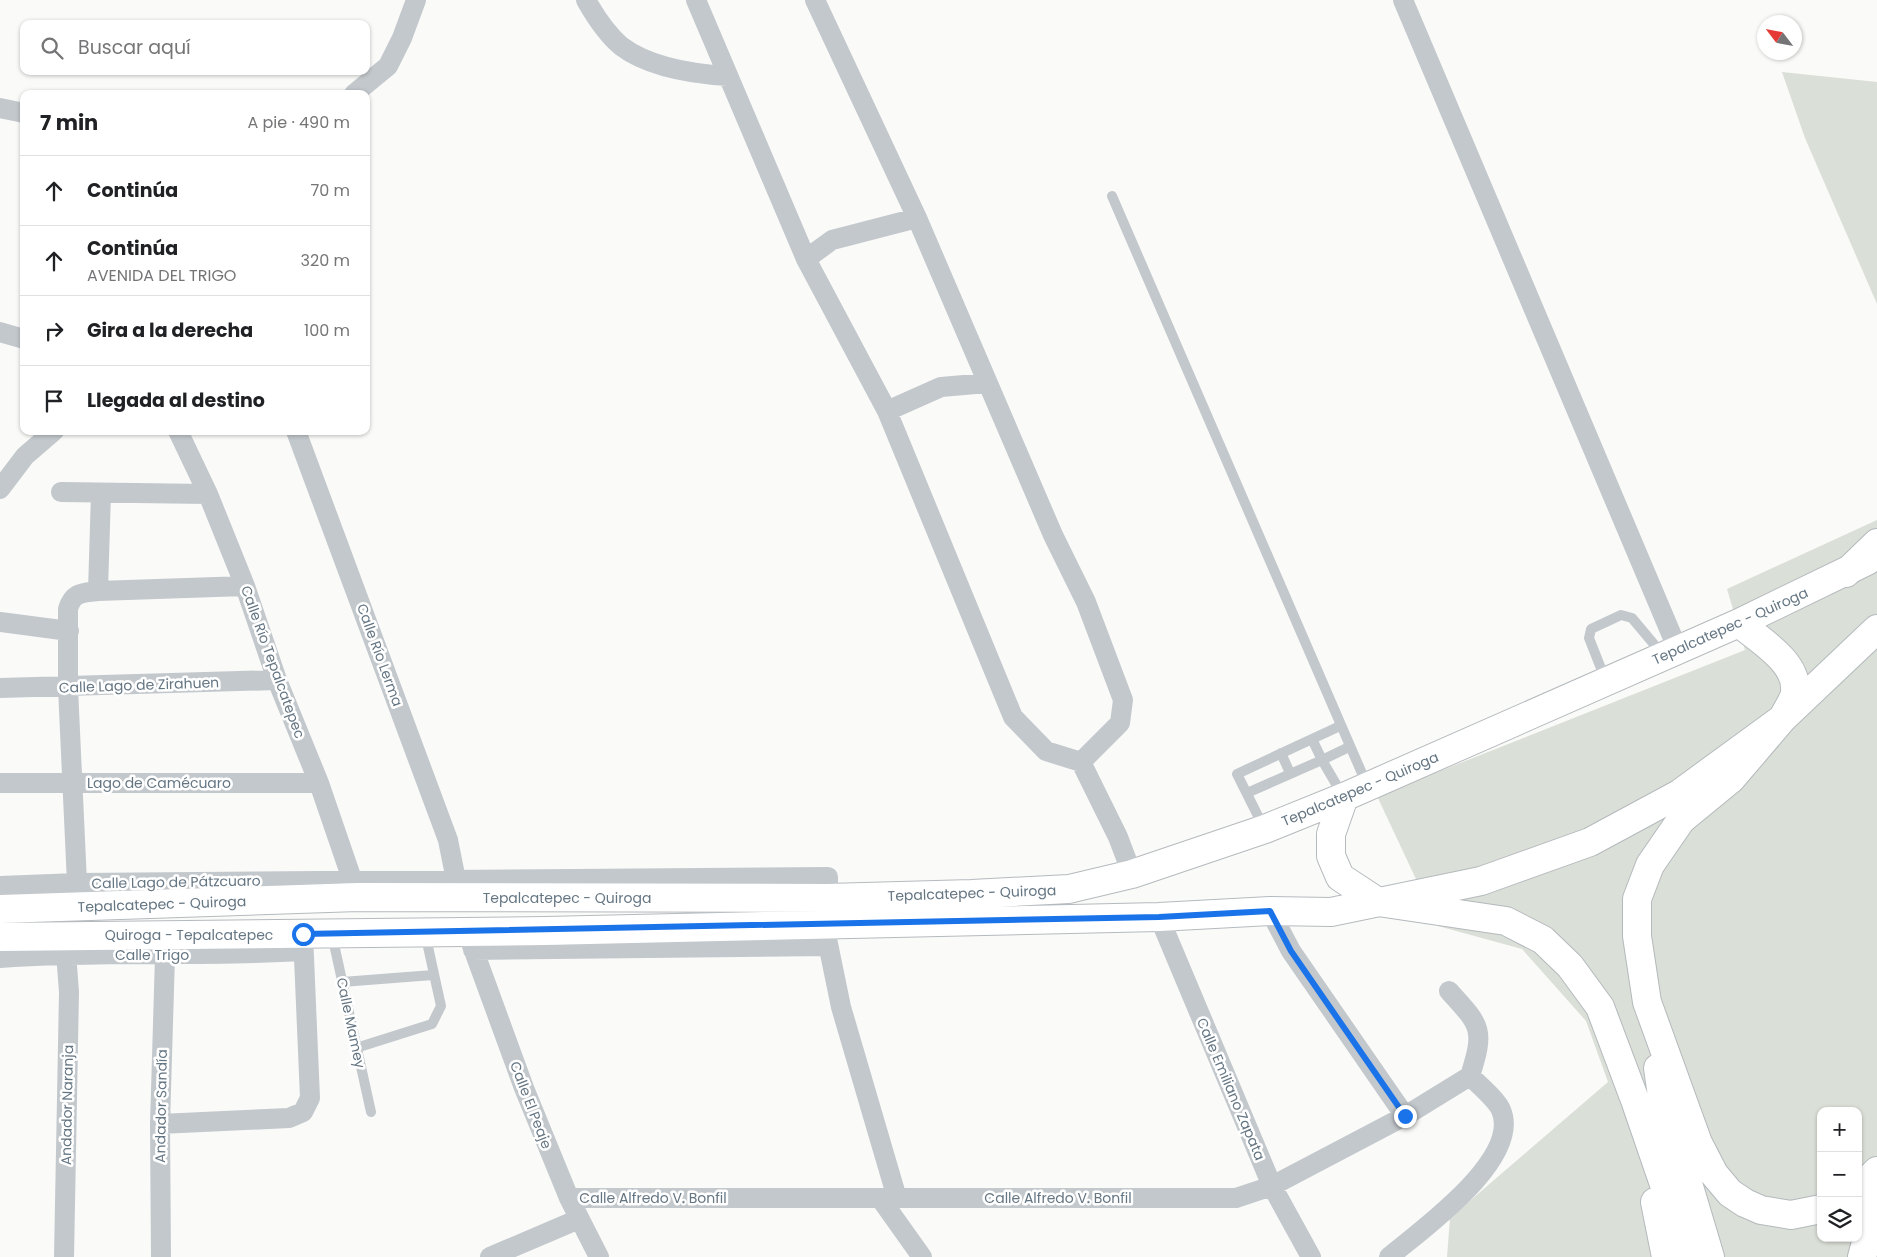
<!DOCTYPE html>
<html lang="es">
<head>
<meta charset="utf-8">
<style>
  :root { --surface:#fff; --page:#f2f2f2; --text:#202124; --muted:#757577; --line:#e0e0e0 }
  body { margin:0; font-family:Poppins,sans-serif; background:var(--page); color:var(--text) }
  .controls { position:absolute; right:15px; bottom:15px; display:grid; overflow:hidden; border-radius:10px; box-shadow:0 1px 4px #0004 }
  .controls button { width:45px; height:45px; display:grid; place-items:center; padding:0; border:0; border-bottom:1px solid var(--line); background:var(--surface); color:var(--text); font:25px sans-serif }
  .compass { position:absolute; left:1757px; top:15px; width:45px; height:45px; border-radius:50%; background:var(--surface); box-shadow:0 1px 4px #0004; rotate:302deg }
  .stop { position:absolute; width:15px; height:15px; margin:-11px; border:4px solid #1a73e8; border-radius:50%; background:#fff }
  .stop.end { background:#1a73e8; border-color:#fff; box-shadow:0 1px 5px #0008 }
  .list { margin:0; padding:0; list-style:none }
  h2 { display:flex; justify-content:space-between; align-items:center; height:65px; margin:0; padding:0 20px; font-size:21px }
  h2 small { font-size:16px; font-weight:400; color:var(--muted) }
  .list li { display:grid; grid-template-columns:32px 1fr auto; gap:15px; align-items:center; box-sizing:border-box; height:70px; padding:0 20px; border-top:1px solid var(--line) }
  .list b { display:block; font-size:19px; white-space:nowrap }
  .list p { margin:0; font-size:16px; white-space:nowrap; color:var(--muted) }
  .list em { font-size:16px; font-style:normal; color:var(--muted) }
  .icon { flex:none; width:28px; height:28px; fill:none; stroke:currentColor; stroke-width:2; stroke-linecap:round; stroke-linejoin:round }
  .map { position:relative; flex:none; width:1877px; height:1257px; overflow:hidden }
  .search { position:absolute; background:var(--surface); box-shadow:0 1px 4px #0004; left:20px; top:20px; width:350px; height:55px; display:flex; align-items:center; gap:12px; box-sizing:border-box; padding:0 18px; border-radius:10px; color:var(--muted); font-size:19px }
  .panel { position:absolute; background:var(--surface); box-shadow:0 1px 4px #0004; left:20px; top:90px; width:350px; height:345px; border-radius:10px }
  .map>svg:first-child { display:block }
  .green { fill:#dadfd7; fill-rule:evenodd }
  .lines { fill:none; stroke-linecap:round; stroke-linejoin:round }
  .primary-casing { stroke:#b5babe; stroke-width:30 }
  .motorway-casing { stroke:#b4b9bd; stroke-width:30 }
  .service { stroke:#c3c8cc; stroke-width:10 }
  .minor { stroke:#c3c8cc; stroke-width:20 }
  .primary { stroke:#fff; stroke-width:28 }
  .motorway { stroke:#fff; stroke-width:28 }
  .route { stroke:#1a73e8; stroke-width:6 }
  .labels { text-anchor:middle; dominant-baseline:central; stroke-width:5; stroke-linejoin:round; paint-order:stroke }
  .street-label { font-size:14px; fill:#657683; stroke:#fff }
</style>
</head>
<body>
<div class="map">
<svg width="1877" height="1257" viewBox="0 0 1877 1257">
  <rect width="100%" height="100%" fill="#fafaf8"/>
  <path class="green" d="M1782,72L1877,82V304L1805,138Z
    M1877,520V1257H1447L1450,1218L1608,1082L1586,1021L1522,949L1438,926L1377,796L1745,650L1727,589ZM1821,1111H1858V1238H1821Z"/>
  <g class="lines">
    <g class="primary-casing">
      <path id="primary" d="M1739,623C1758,639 1798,662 1795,691C1795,698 1788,708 1784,716
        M1344,797L1331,834V856L1340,877L1378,902
        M0,909L358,897L828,898L972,894L1069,889L1132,874L1265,829L1344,797L1739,623L1867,561
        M0,937L545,931L1159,917L1270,911L1331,912L1481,881L1590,842L1679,794L1783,718L1877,629"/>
    </g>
    <g class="motorway-casing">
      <path id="motorway" d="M1846,573L1877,543
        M1783,718L1731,779L1681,820L1650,865L1637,899V936L1647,1002L1698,1143L1714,1174L1730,1193L1745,1203L1761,1210L1791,1215L1821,1209
        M1378,902L1506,921L1543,940L1570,966L1600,1007L1635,1100L1689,1257
        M1658,1068L1662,1096L1710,1257
        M1858,1190L1877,1171
        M1655,1202L1666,1257
        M1862,1257L1877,1201"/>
    </g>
    <path class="service" d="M1112,196L1367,785
      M1606,681L1589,638L1591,629L1621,615L1632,618L1663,655
      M1312,739L1340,726
      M1281,753L1290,773
      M1247,793L1322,760L1343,796
      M1264,828L1237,774L1312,739L1322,760L1349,747
      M332,935L371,1112
      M342,982L433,975
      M356,1048L432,1024L441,1006L425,933"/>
    <path class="minor" d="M586,0C595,16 607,34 621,46C650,68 694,74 728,76
      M696,0L806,259L887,411L1013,717L1046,751L1081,762L1120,723L1123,700L1086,602L1053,535L917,218L815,0
      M1403,0L1678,650
      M354,94L388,66L402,38L416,0
      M0,108L24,113
      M806,259L832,240L917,218
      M0,332L24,339
      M887,411L941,387L987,383
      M178,431L208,494L245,586L277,680L319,783L356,891
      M296,431L448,840L456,880
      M0,489L25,456L54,431
      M61,492L208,494
      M98,591L101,493
      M0,622L69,631
      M0,688L277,680
      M1081,762L1118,837L1132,874
      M0,783H319
      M77,883L68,688V609C73,592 82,593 98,591L245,586
      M0,886L77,883L828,877V898
      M1270,911L1291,951L1405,1116
      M1159,917L1272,1186L1311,1257
      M826,934L841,1007L897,1198
      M470,940L524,1088L569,1198L599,1257
      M473,950L828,946
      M0,958C101,951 202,957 303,951
      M1449,991C1481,1026 1485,1029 1470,1076
      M160,1124L289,1118L303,1112L310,1098L303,934
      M569,1198H1236L1272,1186L1405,1116L1470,1076C1478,1084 1497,1100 1501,1110C1522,1159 1421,1230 1389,1257
      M880,1198L922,1257
      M64,1257L69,992L66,953
      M161,1257L160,1124L165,956
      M490,1257L579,1219"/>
    <use href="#primary" class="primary"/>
    <use href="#motorway" class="motorway"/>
  </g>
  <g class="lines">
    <path class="route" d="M303,934L1159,917L1270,911L1291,951L1405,1116"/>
  </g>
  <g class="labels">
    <g class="street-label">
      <text transform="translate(1730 626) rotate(-24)">Tepalcatepec - Quiroga</text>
      <text transform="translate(380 655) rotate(70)">Calle Río Lerma</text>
      <text transform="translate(273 662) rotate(70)">Calle Río Tepalcatepec</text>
      <text transform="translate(139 685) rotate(-2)">Calle Lago de Zirahuen</text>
      <text x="159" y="783">Lago de Camécuaro</text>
      <text transform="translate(1360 789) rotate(-23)">Tepalcatepec - Quiroga</text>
      <text transform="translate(176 882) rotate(-1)">Calle Lago de Pátzcuaro</text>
      <text transform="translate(972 893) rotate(-2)">Tepalcatepec - Quiroga</text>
      <text x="567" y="898">Tepalcatepec - Quiroga</text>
      <text transform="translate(162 904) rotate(-2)">Tepalcatepec - Quiroga</text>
      <text x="189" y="935">Quiroga - Tepalcatepec</text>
      <text x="152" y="955">Calle Trigo</text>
      <text transform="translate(351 1023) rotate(78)">Calle Mamey</text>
      <text transform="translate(1231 1089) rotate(67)">Calle Emiliano Zapata</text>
      <text transform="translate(67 1105) rotate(-89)">Andador Naranja</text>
      <text transform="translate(531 1105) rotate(69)">Calle El Peaje</text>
      <text transform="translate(161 1106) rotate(-89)">Andador Sandía</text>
      <text x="653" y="1198">Calle Alfredo V. Bonfil</text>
      <text x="1058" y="1198">Calle Alfredo V. Bonfil</text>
    </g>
  </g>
</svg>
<div class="controls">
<button>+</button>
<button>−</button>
<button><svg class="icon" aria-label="layers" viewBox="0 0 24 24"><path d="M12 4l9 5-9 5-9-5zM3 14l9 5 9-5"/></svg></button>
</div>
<svg class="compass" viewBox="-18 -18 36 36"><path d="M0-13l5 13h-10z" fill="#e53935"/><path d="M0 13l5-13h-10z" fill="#757577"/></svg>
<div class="stop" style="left:303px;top:934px"></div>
<div class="stop end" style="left:1405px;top:1116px"></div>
<div class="search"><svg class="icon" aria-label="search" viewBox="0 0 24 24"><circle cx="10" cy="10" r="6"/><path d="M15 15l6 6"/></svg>Buscar aquí</div>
<section class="panel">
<h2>7 min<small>A pie · 490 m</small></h2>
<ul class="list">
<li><svg class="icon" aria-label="ahead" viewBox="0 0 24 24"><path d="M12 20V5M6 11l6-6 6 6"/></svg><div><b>Continúa</b></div><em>70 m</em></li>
<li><svg class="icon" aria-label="ahead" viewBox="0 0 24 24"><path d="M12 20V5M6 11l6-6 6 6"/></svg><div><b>Continúa</b><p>AVENIDA DEL TRIGO</p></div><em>320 m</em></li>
<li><svg class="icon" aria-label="right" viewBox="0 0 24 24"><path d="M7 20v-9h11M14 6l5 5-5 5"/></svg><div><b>Gira a la derecha</b></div><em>100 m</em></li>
<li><svg class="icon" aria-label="arrive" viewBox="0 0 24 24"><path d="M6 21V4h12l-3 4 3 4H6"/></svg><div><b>Llegada al destino</b></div></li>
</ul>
</section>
</div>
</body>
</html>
